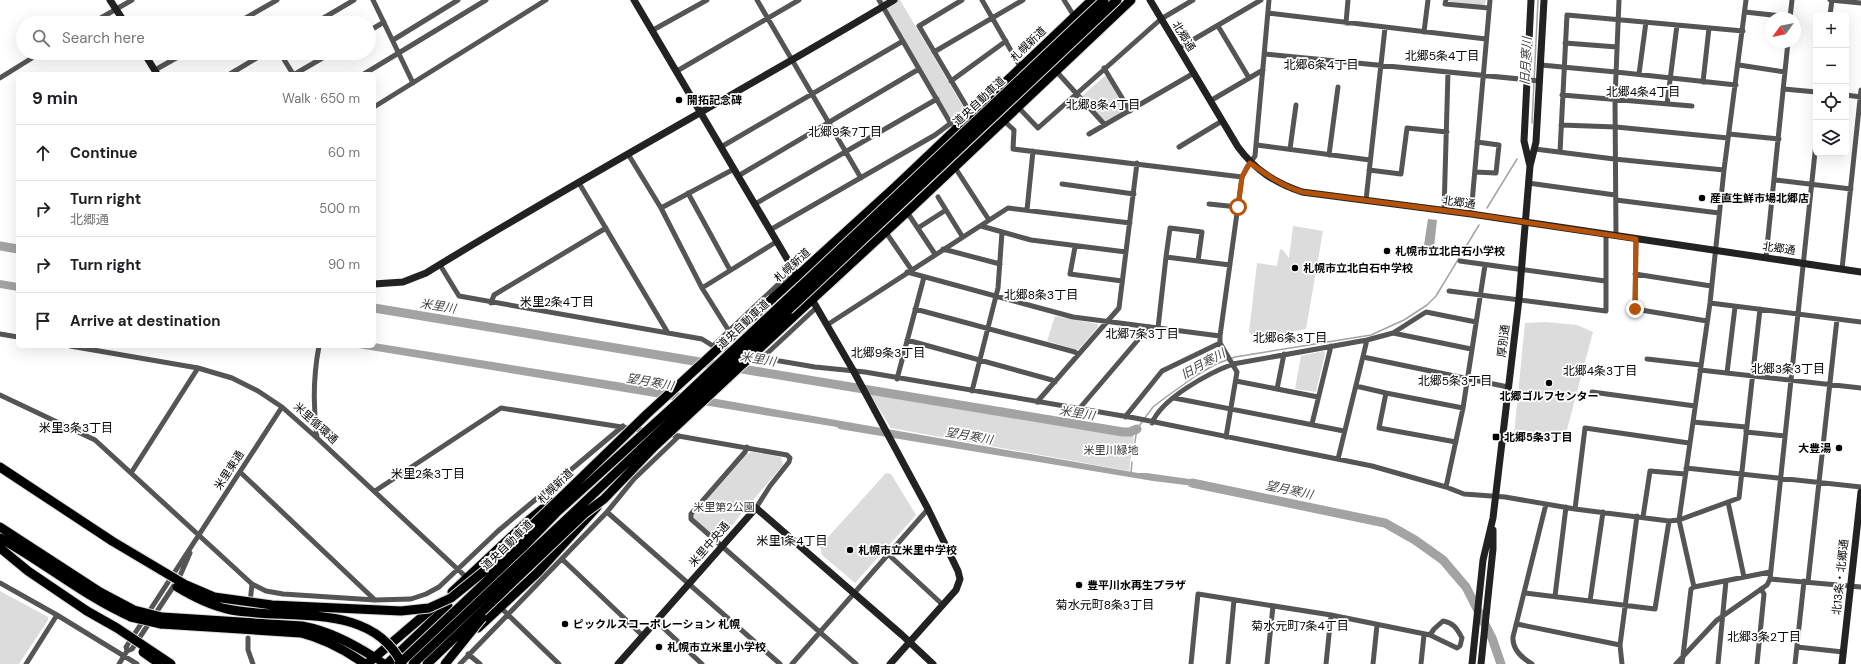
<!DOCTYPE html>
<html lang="en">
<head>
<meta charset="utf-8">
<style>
  :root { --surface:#fff; --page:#f6f6f6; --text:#202124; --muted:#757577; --line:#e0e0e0 }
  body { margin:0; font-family:"DM Sans","Noto Sans JP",sans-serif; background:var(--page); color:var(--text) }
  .controls { position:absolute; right:12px; top:12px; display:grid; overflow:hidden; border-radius:6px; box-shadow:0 4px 16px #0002 }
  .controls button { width:36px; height:36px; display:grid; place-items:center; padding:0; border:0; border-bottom:1px solid var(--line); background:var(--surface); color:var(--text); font:20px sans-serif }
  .compass { position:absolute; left:1765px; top:12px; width:36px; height:36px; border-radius:50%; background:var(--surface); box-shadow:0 4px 16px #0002; rotate:237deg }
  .stop { position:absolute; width:12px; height:12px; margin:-9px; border:3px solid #b45309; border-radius:50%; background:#fff }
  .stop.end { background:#b45309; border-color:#fff; box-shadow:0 1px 4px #0008 }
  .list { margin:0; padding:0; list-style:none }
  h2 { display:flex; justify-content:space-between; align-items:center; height:52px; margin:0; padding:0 16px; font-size:17px }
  h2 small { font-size:13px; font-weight:400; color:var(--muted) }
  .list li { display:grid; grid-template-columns:26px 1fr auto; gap:12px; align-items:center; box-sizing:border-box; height:56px; padding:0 16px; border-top:1px solid var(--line) }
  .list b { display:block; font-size:15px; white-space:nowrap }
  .list p { margin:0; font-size:13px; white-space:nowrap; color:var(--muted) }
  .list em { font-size:13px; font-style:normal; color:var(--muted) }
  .icon { flex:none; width:22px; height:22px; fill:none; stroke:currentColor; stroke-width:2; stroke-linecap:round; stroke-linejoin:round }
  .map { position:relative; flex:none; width:1861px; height:664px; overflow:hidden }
  .search { position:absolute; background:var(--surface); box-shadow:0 4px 16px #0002; left:16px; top:16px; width:360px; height:44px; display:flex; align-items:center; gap:10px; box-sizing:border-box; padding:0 14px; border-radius:22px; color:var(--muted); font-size:15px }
  .panel { position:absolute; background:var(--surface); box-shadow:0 4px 16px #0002; left:16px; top:72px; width:360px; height:276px; border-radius:6px }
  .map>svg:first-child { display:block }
  .green { fill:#dcdcdc }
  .water { fill:#a3a3a3 }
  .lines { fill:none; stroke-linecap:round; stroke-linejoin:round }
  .stream { stroke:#a3a3a3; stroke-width:1.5 }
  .river { stroke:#a3a3a3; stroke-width:9 }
  .primary-casing { stroke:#dbdbdb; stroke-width:10 }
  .highway-casing { stroke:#dbdbdb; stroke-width:11 }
  .street { stroke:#555; stroke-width:5 }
  .secondary { stroke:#222; stroke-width:7 }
  .primary { stroke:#000; stroke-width:8 }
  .highway { stroke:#000; stroke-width:9 }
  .highway-bridge-casing { stroke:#dbdbdb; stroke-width:11; stroke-linecap:butt }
  .highway-bridge { stroke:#000; stroke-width:9 }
  .route { stroke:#b45309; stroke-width:5 }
  .poi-dot { fill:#000; stroke:#fff; stroke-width:1.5 }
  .labels { text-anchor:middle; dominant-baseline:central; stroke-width:3.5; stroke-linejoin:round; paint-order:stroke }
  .street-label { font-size:11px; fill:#000; stroke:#fff }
  .poi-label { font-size:11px; font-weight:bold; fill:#000; stroke:#fff; text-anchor:start }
  .park-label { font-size:11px; fill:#333; stroke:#fff }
  .neighbourhood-label { font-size:12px; fill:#000; stroke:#fff }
  .water-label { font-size:12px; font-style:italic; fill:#444; stroke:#fff }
</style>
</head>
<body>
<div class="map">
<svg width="1861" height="664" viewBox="0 0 1861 664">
  <rect width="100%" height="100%" fill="#fff"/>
  <path class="green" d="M880,0H900L968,115L955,125Z
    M1449,0H1486L1484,6L1450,2Z
    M1105,76L1108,78L1126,108L1124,112L1106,123L1083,97V95Z
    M1293,226L1323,231L1306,329L1255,339L1249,332L1257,263L1277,266L1280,249L1283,250L1289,258Z
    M1055,316L1097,324L1098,327L1079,349H1075L1047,341Z
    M1546,322L1577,325L1593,332L1564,441L1514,434L1525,323Z
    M1324,351L1325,354L1316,392L1295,389L1301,356Z
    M869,393L1134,436L1129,471L891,428Z
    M752,452L781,457L783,465L721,538H716L694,518V515L747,454Z
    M886,473L891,474L916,515L855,583L822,555L820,546Z
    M0,591L48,617V620L19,664H0Z"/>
  <path class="water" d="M1428,219L1437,220L1434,247L1424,245Z
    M0,280L18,283V291L0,288Z
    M374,343L648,387L1138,473H1147L1203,481L1202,487L1153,481L839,429L837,427L346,346H374Z"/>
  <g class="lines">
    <path class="stream" d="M1532,123L1538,0
      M1487,208L1517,159
      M1144,419L1153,407L1166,397L1197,375L1216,364L1235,357L1371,335L1404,320L1427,305L1436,296L1479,225
      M1134,448L1137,429L1142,422
      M1131,472L1132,462"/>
    <path class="river" d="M0,246L18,249
      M374,308L1123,432H1130L1137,429
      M1192,483L1385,523L1415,540L1443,560L1466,587L1492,638L1501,664"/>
    <g class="primary-casing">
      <path id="primary" d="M374,657L385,664"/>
    </g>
    <g class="highway-casing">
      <path id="highway" d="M772,299L895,187L1092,0
        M792,318L907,212L1131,0
        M0,467L112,541
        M0,527L100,592L134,610
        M0,538C45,563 84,596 131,617
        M0,548L28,571L87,611
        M452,592L529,520L551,502
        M162,617L302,626C329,631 351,643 374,657
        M161,624L301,633C325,639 345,650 365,664
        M478,628L538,572L597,507
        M367,664L436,605
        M387,664L448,606"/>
    </g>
    <path class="street" d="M373,0L413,83
      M757,0L861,178
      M879,0L951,124
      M962,0L919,26L971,114
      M982,0L1021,68
      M1064,0L1074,16
      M1446,0L1445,4L1489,8
      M1830,0L1861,3
      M1745,12L1790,17
      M1268,13L1486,39
      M1830,15L1832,0
      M1790,18L1792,0
      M92,23L132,0
      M237,23L277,0
      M315,23L354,0
      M1346,23L1348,0
      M1218,26L1249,78
      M653,30L707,0
      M369,31L384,22
      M1424,32L1428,0
      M393,40L458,0
      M1565,43L1617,47
      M1179,48L1261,0
      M934,52L1023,0
      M280,53L293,74
      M1265,54L1540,81
      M1541,65L1616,72L1736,85
      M1739,65L1785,72
      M1104,68L1130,111
      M155,70L185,53
      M677,71L799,0
      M1056,71L1105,125
      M230,74L265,53
      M295,74L331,53
      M364,74L486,0
      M1639,74L1646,22
      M0,78L40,53
      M951,81L1006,41
      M1703,82L1709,28
      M1784,89L1816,92
      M1562,95L1692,106
      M1846,95L1861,97
      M1210,101L1263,70
      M1667,104L1677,25
      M1017,106L1038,128L1161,19L1193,0
      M374,107L546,0
      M1003,120L1014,130L1013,149L1242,177
      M1561,125L1616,127L1728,138
      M1089,134L1194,73
      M1729,134L1779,139
      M1257,145L1370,160
      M721,147L903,41
      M1179,147L1222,121
      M1290,149L1296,105
      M1535,149L1614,159L1724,170
      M1560,152L1567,15L1743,31
      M628,154L661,208L702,288L729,331
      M1329,155L1338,87
      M954,166L989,220
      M1369,170L1401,174L1407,128L1447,132
      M1475,172L1496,173L1499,145L1477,142
      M738,176L919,69
      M1775,180L1851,189
      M579,183L668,333
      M1528,183L1615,195
      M1062,184L1134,194
      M688,193L730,270
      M938,197L962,236
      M1366,200L1385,28
      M1616,200L1719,213
      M755,204L937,99
      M1209,204L1238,207
      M661,208L734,169
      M1027,210L1033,151
      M1444,211L1448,72
      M907,212L935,254
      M1471,214L1490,0
      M981,226L1031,240L1126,252
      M918,228L946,210
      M770,230L935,135L951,123
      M885,231L911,269
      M1616,236L1615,99L1619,0
      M1636,239L1635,309L1707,321
      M1075,247L1070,274L1122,281
      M943,249L1000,264
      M1166,257L1170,228L1202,232L1198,261
      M1766,257L1788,42
      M1460,261L1605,281
      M440,265L459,296L702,339L713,346L733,351
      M1842,269L1861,90
      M907,272L1073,317L1220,336
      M1635,274L1711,286
      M702,288L776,242
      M1449,291L1606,311V235
      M491,303L494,295L606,228
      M1710,303L1861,322
      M915,309L1075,352L1078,355
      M827,325L1008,208L1130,223
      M1158,328L1166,257L1230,265
      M1393,333L1471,349
      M0,334L18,337
      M907,340L1052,380L1055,382
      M70,346L198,368L232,378L258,391L282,407L317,438L480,590
      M713,346L787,276L797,277
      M750,356L815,367L865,372L1135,418L1372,466L1446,487L1464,494L1505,497L1575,509L1669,521L1679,520L1710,303L1724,170L1746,0
      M1363,357L1508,387
      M761,359L817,307
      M1647,359L1700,365
      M1700,370L1861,388
      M1727,373L1735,307
      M897,379L924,277
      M1236,381L1318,397
      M1356,386L1386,393L1463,408
      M1277,389L1284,354
      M972,391L998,288L1002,232
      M1592,392L1695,406
      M1386,393L1379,428L1456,442
      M0,395L95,440L252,584L266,591L283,594L375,600L411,599L426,594L439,587L498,531L623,426
      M1174,398L1344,431
      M1037,402L1119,308L1137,163
      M1079,409L1149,327
      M1125,417L1162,371L1220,343
      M1693,422L1746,427V432L1785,436
      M1152,423C1162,398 1209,373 1233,364L1367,340L1393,333L1426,312L1476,322
      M1312,424L1331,346
      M667,434L787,455L790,458L789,462L770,486L756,508
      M1226,437L1237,372L1220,343V336L1242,177L1247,167L1255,156L1269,0
      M317,438C313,407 313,377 319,346
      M747,447L745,452L691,514V519L856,664
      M1338,459L1367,340
      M1686,468L1861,487
      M240,472L375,600
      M131,473L198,368
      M1446,487L1463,408L1485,265
      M375,491L501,408L647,431
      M1728,502L1744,577
      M1575,509L1585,428L1689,443
      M607,512L780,664
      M1643,517L1650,471L1685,474
      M889,555L943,605
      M562,559L643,636
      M1770,579L1861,587
      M1808,582L1837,319
      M0,583L57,615L137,664
      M1694,587L1679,520L1739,498L1760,309
      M1525,593L1655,609L1669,521
      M1555,596L1566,507
      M1590,601L1603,512
      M250,603L252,584
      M499,606L559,664
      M656,621L702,664
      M1517,624L1620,645
      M248,638V650L253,664
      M1797,647L1843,652
      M127,651L126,647L282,407
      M468,654L480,664
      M26,664L57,615
      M119,664L127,651L132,649L179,578L190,553
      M460,664L607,512L634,479L679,436
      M792,664L928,509
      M1191,664L1198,594L1331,615L1430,635L1457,648L1460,646L1462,638C1457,629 1454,623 1443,621L1434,629L1430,635
      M1228,664L1234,600
      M1267,664L1273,606
      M1326,664L1331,615
      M1373,664L1377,625
      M1421,664L1424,635
      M1532,664C1522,658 1512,650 1513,637L1546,504
      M1622,664L1620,645L1637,516
      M1676,664L1717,620L1767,585L1770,579L1816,143
      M1682,664L1691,589L1694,587L1770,572
      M1718,664L1726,581
      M1757,664L1764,594L1761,589
      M1795,664L1804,581"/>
    <path class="secondary" d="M110,0L125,23
      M634,0L799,279
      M1150,0L1238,147C1255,170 1275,183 1302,192L1471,214L1861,272
      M144,53L157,74
      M1530,166L1524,141L1531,0
      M374,284L403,282L426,273C580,178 739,93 894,0
      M810,296L853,370L928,509L958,571L960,579L956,590L890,664
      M618,664L756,508L902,635L933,664
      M1472,664L1483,560L1493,518L1519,299L1530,166L1536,142L1544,0
      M1481,664L1493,549V530
      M1842,664L1861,492"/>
    <use href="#primary" class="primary"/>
    <use href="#highway" class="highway"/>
    <g class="highway-bridge-casing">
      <path id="highway-bridge" d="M517,540L647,414L772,299
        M112,541L186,585L214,597L272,605L401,611L429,608L451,598L525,538
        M177,587C192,596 209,605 227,609C284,622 370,599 402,664
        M134,610L162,617
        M87,611L117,628L171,664
        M131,617L161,624
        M143,652L160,664
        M399,664L523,547L556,513L675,405L1104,0
        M413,664L1117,0
        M427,664L584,514L604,499L654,447L792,318
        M445,664L482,618"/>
    </g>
    <use href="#highway-bridge" class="highway-bridge"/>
  </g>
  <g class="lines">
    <path class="route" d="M1238,207L1242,177L1250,163C1267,175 1282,186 1302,192L1471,214L1636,239L1635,309"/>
  </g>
  <g class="poi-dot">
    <circle cx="679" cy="100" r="4"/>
    <circle cx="1702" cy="198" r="4"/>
    <circle cx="1387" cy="251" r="4"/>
    <circle cx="1295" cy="268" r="4"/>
    <circle cx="1549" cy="383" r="4"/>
    <rect x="1492" y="433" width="8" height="8" rx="2"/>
    <circle cx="1839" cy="448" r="4"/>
    <circle cx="850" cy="550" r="4"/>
    <circle cx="1079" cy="585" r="4"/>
    <circle cx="565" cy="624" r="4"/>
    <circle cx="659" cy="647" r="4"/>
  </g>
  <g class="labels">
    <g class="street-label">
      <text transform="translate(1184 36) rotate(59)">北郷通</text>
      <text transform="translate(1028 44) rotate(-44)">札幌新道</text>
      <text transform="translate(979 101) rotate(-43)">道央自動車道</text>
      <text transform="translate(1459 202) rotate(8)">北郷通</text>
      <text transform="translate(1779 248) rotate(8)">北郷通</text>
      <text transform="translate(792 265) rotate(-42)">札幌新道</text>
      <text transform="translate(743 324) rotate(-43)">道央自動車道</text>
      <text transform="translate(1503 341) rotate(-83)">厚別通</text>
      <text transform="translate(316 423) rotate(42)">米里循環通</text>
      <text transform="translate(229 470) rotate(-57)">米里東通</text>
      <text transform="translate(555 486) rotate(-44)">札幌新道</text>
      <text transform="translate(709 544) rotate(-49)">米里中央通</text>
      <text transform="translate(507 545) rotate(-44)">道央自動車道</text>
      <text transform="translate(1840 577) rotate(-84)">北13条・北郷通</text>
    </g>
    <g class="poi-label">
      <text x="687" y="100">開拓記念碑</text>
      <text x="1710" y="198">産直生鮮市場北郷店</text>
      <text x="1395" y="251">札幌市立北白石小学校</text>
      <text x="1303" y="268">札幌市立北白石中学校</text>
      <text x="1549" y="396" text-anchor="middle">北郷ゴルフセンター</text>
      <text x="1504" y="437">北郷5条3丁目</text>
      <text x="1831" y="448" text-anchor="end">大豊湯</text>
      <text x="858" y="550">札幌市立米里中学校</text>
      <text x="1087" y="585">豊平川水再生プラザ</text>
      <text x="573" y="624">ピックルスコーポレーション 札幌</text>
      <text x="667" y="647">札幌市立米里小学校</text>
    </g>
    <g class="park-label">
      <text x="1111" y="450">米里川緑地</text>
      <text x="724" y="507">米里第2公園</text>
    </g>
    <g class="neighbourhood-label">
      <text x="1442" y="56">北郷5条4丁目</text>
      <text x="1321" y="65">北郷6条4丁目</text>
      <text x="1643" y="92">北郷4条4丁目</text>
      <text x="1103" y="105">北郷8条4丁目</text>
      <text x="845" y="132">北郷9条7丁目</text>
      <text x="1041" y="295">北郷8条3丁目</text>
      <text x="557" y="302">米里2条4丁目</text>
      <text x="1142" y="334">北郷7条3丁目</text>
      <text x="1290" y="338">北郷6条3丁目</text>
      <text x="888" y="353">北郷9条3丁目</text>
      <text x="1788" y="369">北郷3条3丁目</text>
      <text x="1600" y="371">北郷4条3丁目</text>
      <text x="1455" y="381">北郷5条3丁目</text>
      <text x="76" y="428">米里3条3丁目</text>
      <text x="428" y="474">米里2条3丁目</text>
      <text x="792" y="541">米里1条4丁目</text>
      <text x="1105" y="605">菊水元町8条3丁目</text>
      <text x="1300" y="626">菊水元町7条4丁目</text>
      <text x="1764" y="637">北郷3条2丁目</text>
    </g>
    <g class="water-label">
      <text transform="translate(1526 61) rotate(-87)">旧月寒川</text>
      <text transform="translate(438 306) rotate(9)">米里川</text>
      <text transform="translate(758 359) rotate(9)">米里川</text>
      <text transform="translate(1203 364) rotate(-29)">旧月寒川</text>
      <text transform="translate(650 382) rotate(10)">望月寒川</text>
      <text transform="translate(1077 413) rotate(9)">米里川</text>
      <text transform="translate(969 436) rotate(10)">望月寒川</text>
      <text transform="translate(1289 490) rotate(12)">望月寒川</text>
    </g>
  </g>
</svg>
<div class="controls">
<button>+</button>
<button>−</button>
<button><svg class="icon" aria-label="locate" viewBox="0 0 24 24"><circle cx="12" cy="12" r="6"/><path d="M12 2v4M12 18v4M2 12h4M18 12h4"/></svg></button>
<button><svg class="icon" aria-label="layers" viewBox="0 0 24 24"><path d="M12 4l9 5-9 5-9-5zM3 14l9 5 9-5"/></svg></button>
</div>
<svg class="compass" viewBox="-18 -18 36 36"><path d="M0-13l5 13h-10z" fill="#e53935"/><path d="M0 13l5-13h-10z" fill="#757577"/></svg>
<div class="stop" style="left:1238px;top:207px"></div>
<div class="stop end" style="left:1635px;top:309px"></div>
<div class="search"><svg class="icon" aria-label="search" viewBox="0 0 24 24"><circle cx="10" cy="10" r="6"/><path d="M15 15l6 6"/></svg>Search here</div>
<section class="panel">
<h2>9 min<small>Walk · 650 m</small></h2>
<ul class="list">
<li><svg class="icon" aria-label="ahead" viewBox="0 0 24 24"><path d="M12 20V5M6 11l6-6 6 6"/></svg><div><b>Continue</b></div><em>60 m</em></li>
<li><svg class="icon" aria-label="right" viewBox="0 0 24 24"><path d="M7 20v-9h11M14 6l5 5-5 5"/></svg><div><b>Turn right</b><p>北郷通</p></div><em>500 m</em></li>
<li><svg class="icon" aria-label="right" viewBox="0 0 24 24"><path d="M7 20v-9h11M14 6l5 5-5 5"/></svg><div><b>Turn right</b></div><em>90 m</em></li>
<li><svg class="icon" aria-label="arrive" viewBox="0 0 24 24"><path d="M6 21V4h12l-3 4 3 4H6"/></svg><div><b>Arrive at destination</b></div></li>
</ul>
</section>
</div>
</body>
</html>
